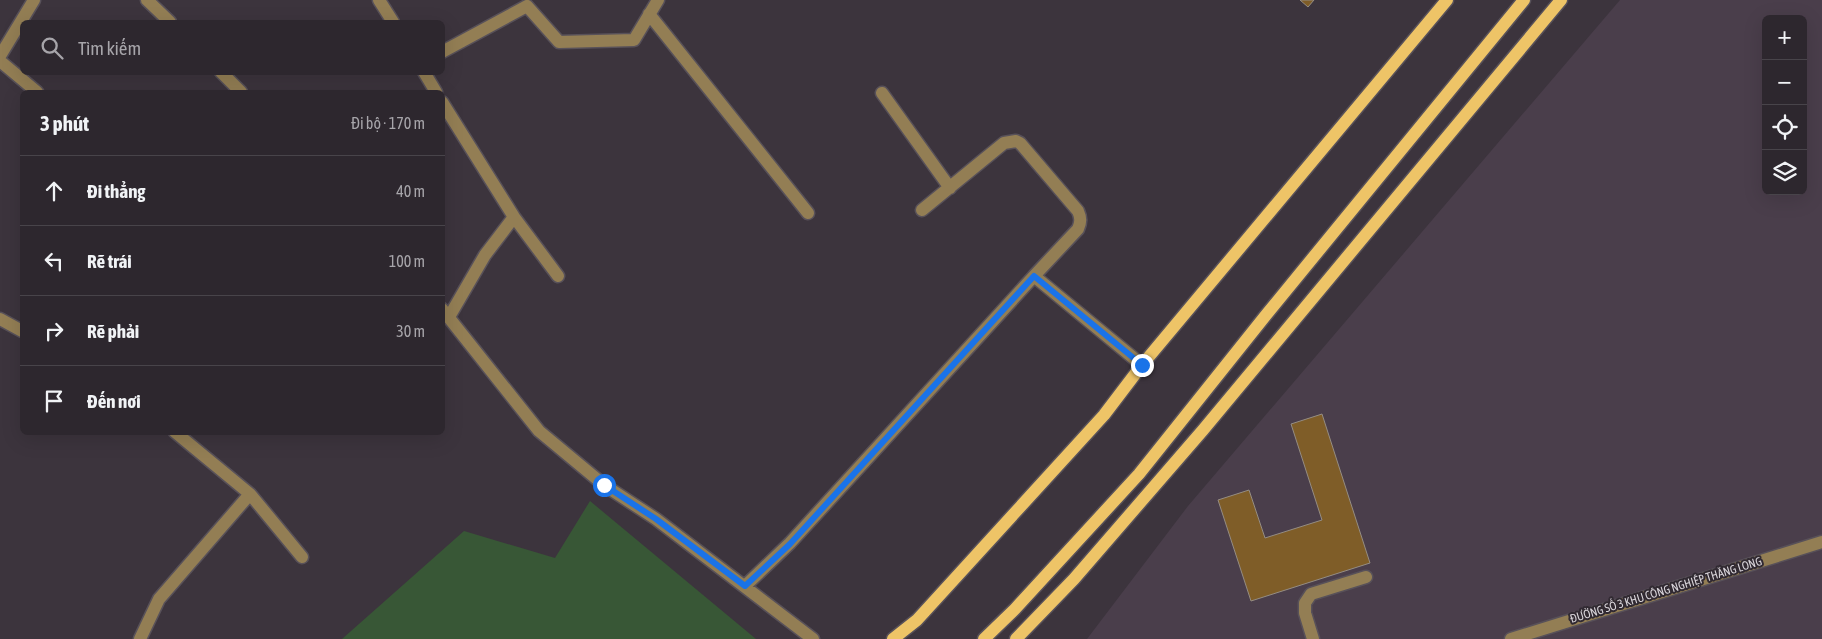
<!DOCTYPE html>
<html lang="vi">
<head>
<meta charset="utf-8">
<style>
  :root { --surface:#2d272e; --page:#352f36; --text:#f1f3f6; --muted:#a7a5aa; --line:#48444a }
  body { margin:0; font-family:"Asap Condensed",sans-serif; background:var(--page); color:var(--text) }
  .controls { position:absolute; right:15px; top:15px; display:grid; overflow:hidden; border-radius:8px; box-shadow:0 5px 20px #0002 }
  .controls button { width:45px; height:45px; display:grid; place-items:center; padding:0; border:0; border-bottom:1px solid var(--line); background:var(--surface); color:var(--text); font:25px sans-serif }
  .stop { position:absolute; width:15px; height:15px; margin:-11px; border:4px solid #1a73e8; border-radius:50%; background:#fff }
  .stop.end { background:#1a73e8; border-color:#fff; box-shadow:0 1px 5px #0008 }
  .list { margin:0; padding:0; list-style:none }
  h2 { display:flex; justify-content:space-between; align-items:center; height:65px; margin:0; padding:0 20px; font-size:21px }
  h2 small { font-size:16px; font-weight:400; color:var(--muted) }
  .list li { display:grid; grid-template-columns:32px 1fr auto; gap:15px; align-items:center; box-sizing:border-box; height:70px; padding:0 20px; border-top:1px solid var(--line) }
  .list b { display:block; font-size:19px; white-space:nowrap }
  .list em { font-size:16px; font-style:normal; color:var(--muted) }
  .icon { flex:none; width:28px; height:28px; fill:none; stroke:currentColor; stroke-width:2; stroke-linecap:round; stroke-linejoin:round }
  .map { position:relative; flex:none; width:1822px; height:639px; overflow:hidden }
  .search { position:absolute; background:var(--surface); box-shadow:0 5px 20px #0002; left:20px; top:20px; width:425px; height:55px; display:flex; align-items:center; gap:12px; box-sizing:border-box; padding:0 18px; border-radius:8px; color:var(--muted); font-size:19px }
  .panel { position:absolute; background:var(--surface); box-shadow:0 5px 20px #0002; left:20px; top:90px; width:425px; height:345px; border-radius:8px }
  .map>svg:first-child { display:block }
  .built { fill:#4a3e4b; fill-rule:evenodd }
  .green { fill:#385736 }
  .building { fill:#7f5d28; stroke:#958d83 }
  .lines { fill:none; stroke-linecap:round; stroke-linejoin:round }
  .minor-casing { stroke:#585159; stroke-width:15 }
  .major-casing { stroke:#585159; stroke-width:15 }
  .minor { stroke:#937e54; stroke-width:12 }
  .major { stroke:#eec467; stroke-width:12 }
  .route { stroke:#1a73e8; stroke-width:6 }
  .labels { text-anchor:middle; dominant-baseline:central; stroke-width:4; stroke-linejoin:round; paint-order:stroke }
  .street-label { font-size:12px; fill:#d9d5da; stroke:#312a32 }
</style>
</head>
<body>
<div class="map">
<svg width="1822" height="639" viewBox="0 0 1822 639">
  <rect width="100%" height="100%" fill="#3c343d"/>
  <path class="built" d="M1620,0H1822V639H1087L1188,506ZM1766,19H1803V191H1766Z"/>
  <path class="green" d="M590,501L756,639H342L464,531L555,558Z"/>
  <path class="building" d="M1300,0H1314L1308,7Z
    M1322,414L1370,563L1251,601L1218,500L1249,490L1265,538L1322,520L1291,424Z"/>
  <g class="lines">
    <g class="minor-casing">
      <path id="minor" d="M147,0L170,22
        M379,0L393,22
        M649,14L808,213
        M442,52L527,6L559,42L634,40L658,0
        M0,56L34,0
        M0,61L37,92
        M221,72L241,92
        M424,72L436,92
        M882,93L950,188
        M442,102L514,217L558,276
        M922,210L1004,143L1016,141L1020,143L1078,211C1081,218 1081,222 1078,229L1034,276
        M442,309L539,431L604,485L656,519L813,639
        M449,317L485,255L514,217
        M0,319L22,331
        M175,432L250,494L302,557
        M745,586L790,543L1034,276L1142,365
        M140,639L159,599L250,494
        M1313,639L1305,613V603L1311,594L1366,577
        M1511,639L1822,542"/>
    </g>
    <g class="major-casing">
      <path id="major" d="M893,639L917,620L1104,415L1142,365L1447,0
        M984,639L1015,609L1139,474L1266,315L1524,0
        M1016,639L1074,579L1203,430L1561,0"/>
    </g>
    <use href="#minor" class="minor"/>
    <use href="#major" class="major"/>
  </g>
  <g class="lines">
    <path class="route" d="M604,485L656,519L745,586L790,544L1034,276L1142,365"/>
  </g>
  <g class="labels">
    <g class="street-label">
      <text transform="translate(1666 590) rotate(-17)">ĐƯỜNG SỐ 3 KHU CÔNG NGHIỆP THĂNG LONG</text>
    </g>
  </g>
</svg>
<div class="controls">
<button>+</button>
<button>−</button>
<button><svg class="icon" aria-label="locate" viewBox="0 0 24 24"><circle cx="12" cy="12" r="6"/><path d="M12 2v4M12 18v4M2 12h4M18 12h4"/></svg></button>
<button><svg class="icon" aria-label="layers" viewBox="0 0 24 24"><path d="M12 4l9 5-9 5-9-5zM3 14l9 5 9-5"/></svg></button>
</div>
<div class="stop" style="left:604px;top:485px"></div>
<div class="stop end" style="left:1142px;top:365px"></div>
<div class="search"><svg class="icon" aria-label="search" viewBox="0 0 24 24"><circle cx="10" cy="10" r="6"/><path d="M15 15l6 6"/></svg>Tìm kiếm</div>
<section class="panel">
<h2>3 phút<small>Đi bộ · 170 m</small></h2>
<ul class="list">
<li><svg class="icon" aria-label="ahead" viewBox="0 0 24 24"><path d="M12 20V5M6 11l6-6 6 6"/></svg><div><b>Đi thẳng</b></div><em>40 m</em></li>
<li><svg class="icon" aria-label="left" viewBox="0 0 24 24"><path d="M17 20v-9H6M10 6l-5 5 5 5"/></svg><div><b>Rẽ trái</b></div><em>100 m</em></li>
<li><svg class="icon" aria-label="right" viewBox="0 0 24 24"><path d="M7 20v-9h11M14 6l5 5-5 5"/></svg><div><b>Rẽ phải</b></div><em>30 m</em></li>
<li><svg class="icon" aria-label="arrive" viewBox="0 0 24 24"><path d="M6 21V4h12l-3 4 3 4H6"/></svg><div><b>Đến nơi</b></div></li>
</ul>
</section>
</div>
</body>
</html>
